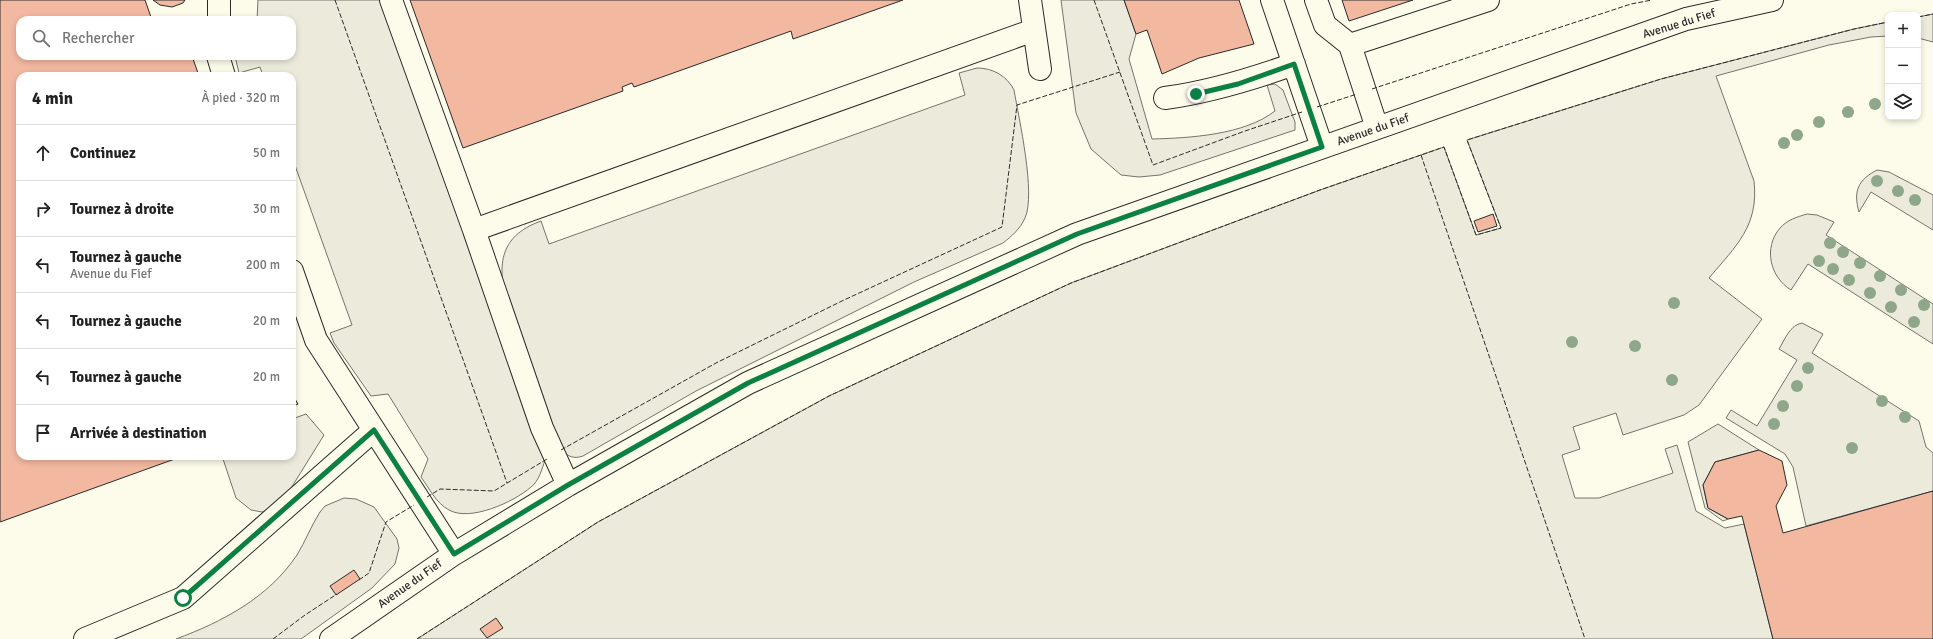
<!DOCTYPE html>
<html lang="fr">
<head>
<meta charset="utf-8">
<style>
  :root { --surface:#fff; --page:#f2f2f2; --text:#222; --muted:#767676; --line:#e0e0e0 }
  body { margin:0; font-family:Signika,sans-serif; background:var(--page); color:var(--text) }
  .controls { position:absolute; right:12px; top:12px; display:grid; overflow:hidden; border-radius:8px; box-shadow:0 2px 6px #0003 }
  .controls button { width:36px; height:36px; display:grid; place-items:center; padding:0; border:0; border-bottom:1px solid var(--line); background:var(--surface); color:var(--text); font:20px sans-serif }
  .stop { position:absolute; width:12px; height:12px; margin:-9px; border:3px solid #0b8043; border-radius:50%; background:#fff }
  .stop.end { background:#0b8043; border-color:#fff; box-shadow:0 1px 4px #0008 }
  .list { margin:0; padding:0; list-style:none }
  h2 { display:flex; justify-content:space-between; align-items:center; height:52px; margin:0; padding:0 16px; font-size:17px }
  h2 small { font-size:13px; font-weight:400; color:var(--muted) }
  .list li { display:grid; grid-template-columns:26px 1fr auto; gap:12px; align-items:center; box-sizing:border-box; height:56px; padding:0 16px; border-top:1px solid var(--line) }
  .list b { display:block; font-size:15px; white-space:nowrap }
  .list p { margin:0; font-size:13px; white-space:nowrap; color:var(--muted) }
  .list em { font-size:13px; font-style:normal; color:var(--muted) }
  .icon { flex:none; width:22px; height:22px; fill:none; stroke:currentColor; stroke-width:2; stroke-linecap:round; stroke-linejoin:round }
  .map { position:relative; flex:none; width:1933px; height:639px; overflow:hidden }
  .search { position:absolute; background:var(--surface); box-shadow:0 2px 6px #0003; left:16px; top:16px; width:280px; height:44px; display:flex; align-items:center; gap:10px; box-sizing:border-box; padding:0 14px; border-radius:12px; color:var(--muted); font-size:15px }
  .panel { position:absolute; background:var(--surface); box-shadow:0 2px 6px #0003; left:16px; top:72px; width:280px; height:388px; border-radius:12px }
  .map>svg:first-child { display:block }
  .green { fill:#ecebdb; stroke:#74746e }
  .building { fill:#f2b8a0; stroke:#2b2b2b }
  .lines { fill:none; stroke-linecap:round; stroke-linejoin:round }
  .minor-casing { stroke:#2b2b2b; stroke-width:24 }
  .minor { stroke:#fdfbea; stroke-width:22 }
  .fence { stroke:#2b2b2b; stroke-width:1; stroke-dasharray:5 2; stroke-linecap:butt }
  .tree { fill:#8ea78a }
  .route { stroke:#0b8043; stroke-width:5 }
  .labels { text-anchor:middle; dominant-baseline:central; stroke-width:3; stroke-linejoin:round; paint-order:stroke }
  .street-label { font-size:12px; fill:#2b2b2b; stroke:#fdfbea }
</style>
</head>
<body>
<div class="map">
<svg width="1933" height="639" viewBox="0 0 1933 639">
  <rect width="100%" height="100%" fill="#fdfbea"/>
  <path class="green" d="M258,0H382L545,460C542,469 539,481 531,487C514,502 470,522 449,510C436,503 429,488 421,477L428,459L388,394L371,396L334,343L330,333L352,325L292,157V76H263L260,67L239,73L235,56H292V20H257Z
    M1061,0H1124L1136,34L1129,59L1152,139C1190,138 1244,135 1275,111L1267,85L1275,84L1283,90L1295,122V130L1160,175L1139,177L1121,175L1091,149L1076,113Z
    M1933,14V42L1918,38V17Z
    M1888,22V36L1871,37L1829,45L1716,76L1754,181C1759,226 1736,246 1709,278L1762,319L1699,405L1684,415L1623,435L1616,413L1573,427L1580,449L1562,455L1575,498H1599L1673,473L1665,449L1677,445L1696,511L1725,528L1744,524L1773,639H417L598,522L829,396L1071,283L1320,190L1444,147L1476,235L1501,228L1467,140L1661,79L1854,29Z
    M977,68C993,68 1007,76 1014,90C1019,119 1036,194 1025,218C1020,229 1012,236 1003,243L914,282L696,391L583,456C574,459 568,457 562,450L507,305C498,267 497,237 541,221L549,244L965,95L959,73Z
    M1877,170L1889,172L1933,195V230L1871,192L1859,212C1853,191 1858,180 1877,170Z
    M1807,214L1817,215L1834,222L1826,235L1933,304V344L1808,264L1791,290C1770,277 1763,248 1780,228C1787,220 1797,217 1807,214Z
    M1802,323L1823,334L1812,353L1919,421L1926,447L1933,453V491L1806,526L1793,467L1785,454L1726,418L1731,410L1757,426L1797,360L1779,349C1785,339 1790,325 1802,323Z
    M306,414L324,435L288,493L272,509L262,512L251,510L236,498L222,456H292V419Z
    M1718,424L1759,450L1715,462L1703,485L1708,508L1728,519L1723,521L1705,508L1688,442Z
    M344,498L356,499L374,507L397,539L399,548L395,564L372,588L301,639H176C222,622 268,598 297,555C305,542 311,526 320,512L325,506Z"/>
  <path class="building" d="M0,0H145L152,20H20V56H192L199,76H20V456H183L0,522Z
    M153,0H185L183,3L172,7L160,5Z
    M410,0H903L793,39L791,31L634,87L632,83L622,87L623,91L463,148Z
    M1124,0H1239L1254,44L1199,58L1162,74L1147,30L1136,34Z
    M1342,0H1413L1349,21Z
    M1493,214L1497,226L1478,232L1474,221Z
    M292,394L298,404L292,407Z
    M1759,450L1782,461L1787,485L1776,506L1783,533L1933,491V639H1773L1742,516L1728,519L1708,508L1703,485L1715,462Z
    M354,570L360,579L336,595L330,586Z
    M496,618L503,628L487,638L480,629Z"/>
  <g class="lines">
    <g class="minor-casing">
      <path id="minor" d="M391,0L474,230L1034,30
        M1030,0L1040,69
        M1272,0L1322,147
        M1316,0L1325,25L1350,45
        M219,20V0
        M218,56L224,76
        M1165,98C1210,92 1252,79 1294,64
        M1377,128L1350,45L1488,0
        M474,230L542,428L568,485
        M292,271L316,340L454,554
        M85,639L183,598L374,430
        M331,639L454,554L568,485L748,383L1077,234L1686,19L1772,0"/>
    </g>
    <use href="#minor" class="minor"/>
    <path class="fence" d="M335,0L507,483
      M1094,0L1153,165L1245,131L1302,112
      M1918,17L1933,14
      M1372,89L1631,4L1652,0
      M1317,107L1357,94
      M1421,155L1585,639
      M561,450L716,363L844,300L1002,227L1017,105L1120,72
      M427,497L440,489L494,491L547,459
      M359,580L369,573L386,522L414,505
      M273,639L305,615L337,594
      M417,639L598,522L829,396L1071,283L1320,190L1444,147L1476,235L1501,228L1467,140L1661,79L1854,29L1888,22"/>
  </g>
  <g class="tree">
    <circle cx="1875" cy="104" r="6"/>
    <circle cx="1848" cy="112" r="6"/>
    <circle cx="1819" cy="122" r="6"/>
    <circle cx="1797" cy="135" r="6"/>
    <circle cx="1784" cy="143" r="6"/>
    <circle cx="1877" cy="181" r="6"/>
    <circle cx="1898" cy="191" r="6"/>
    <circle cx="1915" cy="200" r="6"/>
    <circle cx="1830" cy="243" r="6"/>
    <circle cx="1843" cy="252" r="6"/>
    <circle cx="1819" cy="261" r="6"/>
    <circle cx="1860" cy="263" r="6"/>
    <circle cx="1833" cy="269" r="6"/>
    <circle cx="1880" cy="276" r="6"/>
    <circle cx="1849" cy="280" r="6"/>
    <circle cx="1901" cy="290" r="6"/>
    <circle cx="1870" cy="293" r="6"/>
    <circle cx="1674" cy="303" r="6"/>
    <circle cx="1924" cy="305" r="6"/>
    <circle cx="1891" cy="307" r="6"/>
    <circle cx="1914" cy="322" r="6"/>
    <circle cx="1572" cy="342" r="6"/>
    <circle cx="1635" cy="346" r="6"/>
    <circle cx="1808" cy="368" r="6"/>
    <circle cx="1672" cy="380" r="6"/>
    <circle cx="1797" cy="386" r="6"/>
    <circle cx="1882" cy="401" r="6"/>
    <circle cx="1783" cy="406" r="6"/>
    <circle cx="1905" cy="417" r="6"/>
    <circle cx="1774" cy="424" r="6"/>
    <circle cx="1852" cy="448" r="6"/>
  </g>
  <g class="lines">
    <path class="route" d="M183,598L374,430L454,554L568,485L748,383L1077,234L1322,147L1294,64L1238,84L1196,94"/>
  </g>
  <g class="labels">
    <g class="street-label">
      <text transform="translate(1679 24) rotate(-17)">Avenue du Fief</text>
      <text transform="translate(1373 130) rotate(-19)">Avenue du Fief</text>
      <text transform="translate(410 584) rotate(-35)">Avenue du Fief</text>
    </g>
  </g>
</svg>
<div class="controls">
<button>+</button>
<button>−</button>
<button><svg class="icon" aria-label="layers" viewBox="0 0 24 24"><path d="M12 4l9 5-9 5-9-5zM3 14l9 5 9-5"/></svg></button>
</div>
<div class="stop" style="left:183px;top:598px"></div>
<div class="stop end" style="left:1196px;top:94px"></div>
<div class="search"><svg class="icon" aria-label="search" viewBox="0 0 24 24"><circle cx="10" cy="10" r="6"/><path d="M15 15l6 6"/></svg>Rechercher</div>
<section class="panel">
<h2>4 min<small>À pied · 320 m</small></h2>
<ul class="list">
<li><svg class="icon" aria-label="ahead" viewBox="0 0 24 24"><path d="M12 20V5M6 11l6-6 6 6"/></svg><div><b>Continuez</b></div><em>50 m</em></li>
<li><svg class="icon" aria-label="right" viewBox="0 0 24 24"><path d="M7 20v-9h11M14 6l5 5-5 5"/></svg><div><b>Tournez à droite</b></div><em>30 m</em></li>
<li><svg class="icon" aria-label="left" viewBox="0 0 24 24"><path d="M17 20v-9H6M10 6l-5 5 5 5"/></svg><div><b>Tournez à gauche</b><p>Avenue du Fief</p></div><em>200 m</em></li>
<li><svg class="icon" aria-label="left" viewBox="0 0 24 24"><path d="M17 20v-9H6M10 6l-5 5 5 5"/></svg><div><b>Tournez à gauche</b></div><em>20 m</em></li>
<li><svg class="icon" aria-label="left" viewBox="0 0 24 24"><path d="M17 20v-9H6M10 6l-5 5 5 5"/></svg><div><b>Tournez à gauche</b></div><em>20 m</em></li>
<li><svg class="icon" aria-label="arrive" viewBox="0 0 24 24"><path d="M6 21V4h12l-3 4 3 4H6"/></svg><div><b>Arrivée à destination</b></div></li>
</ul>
</section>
</div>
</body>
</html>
